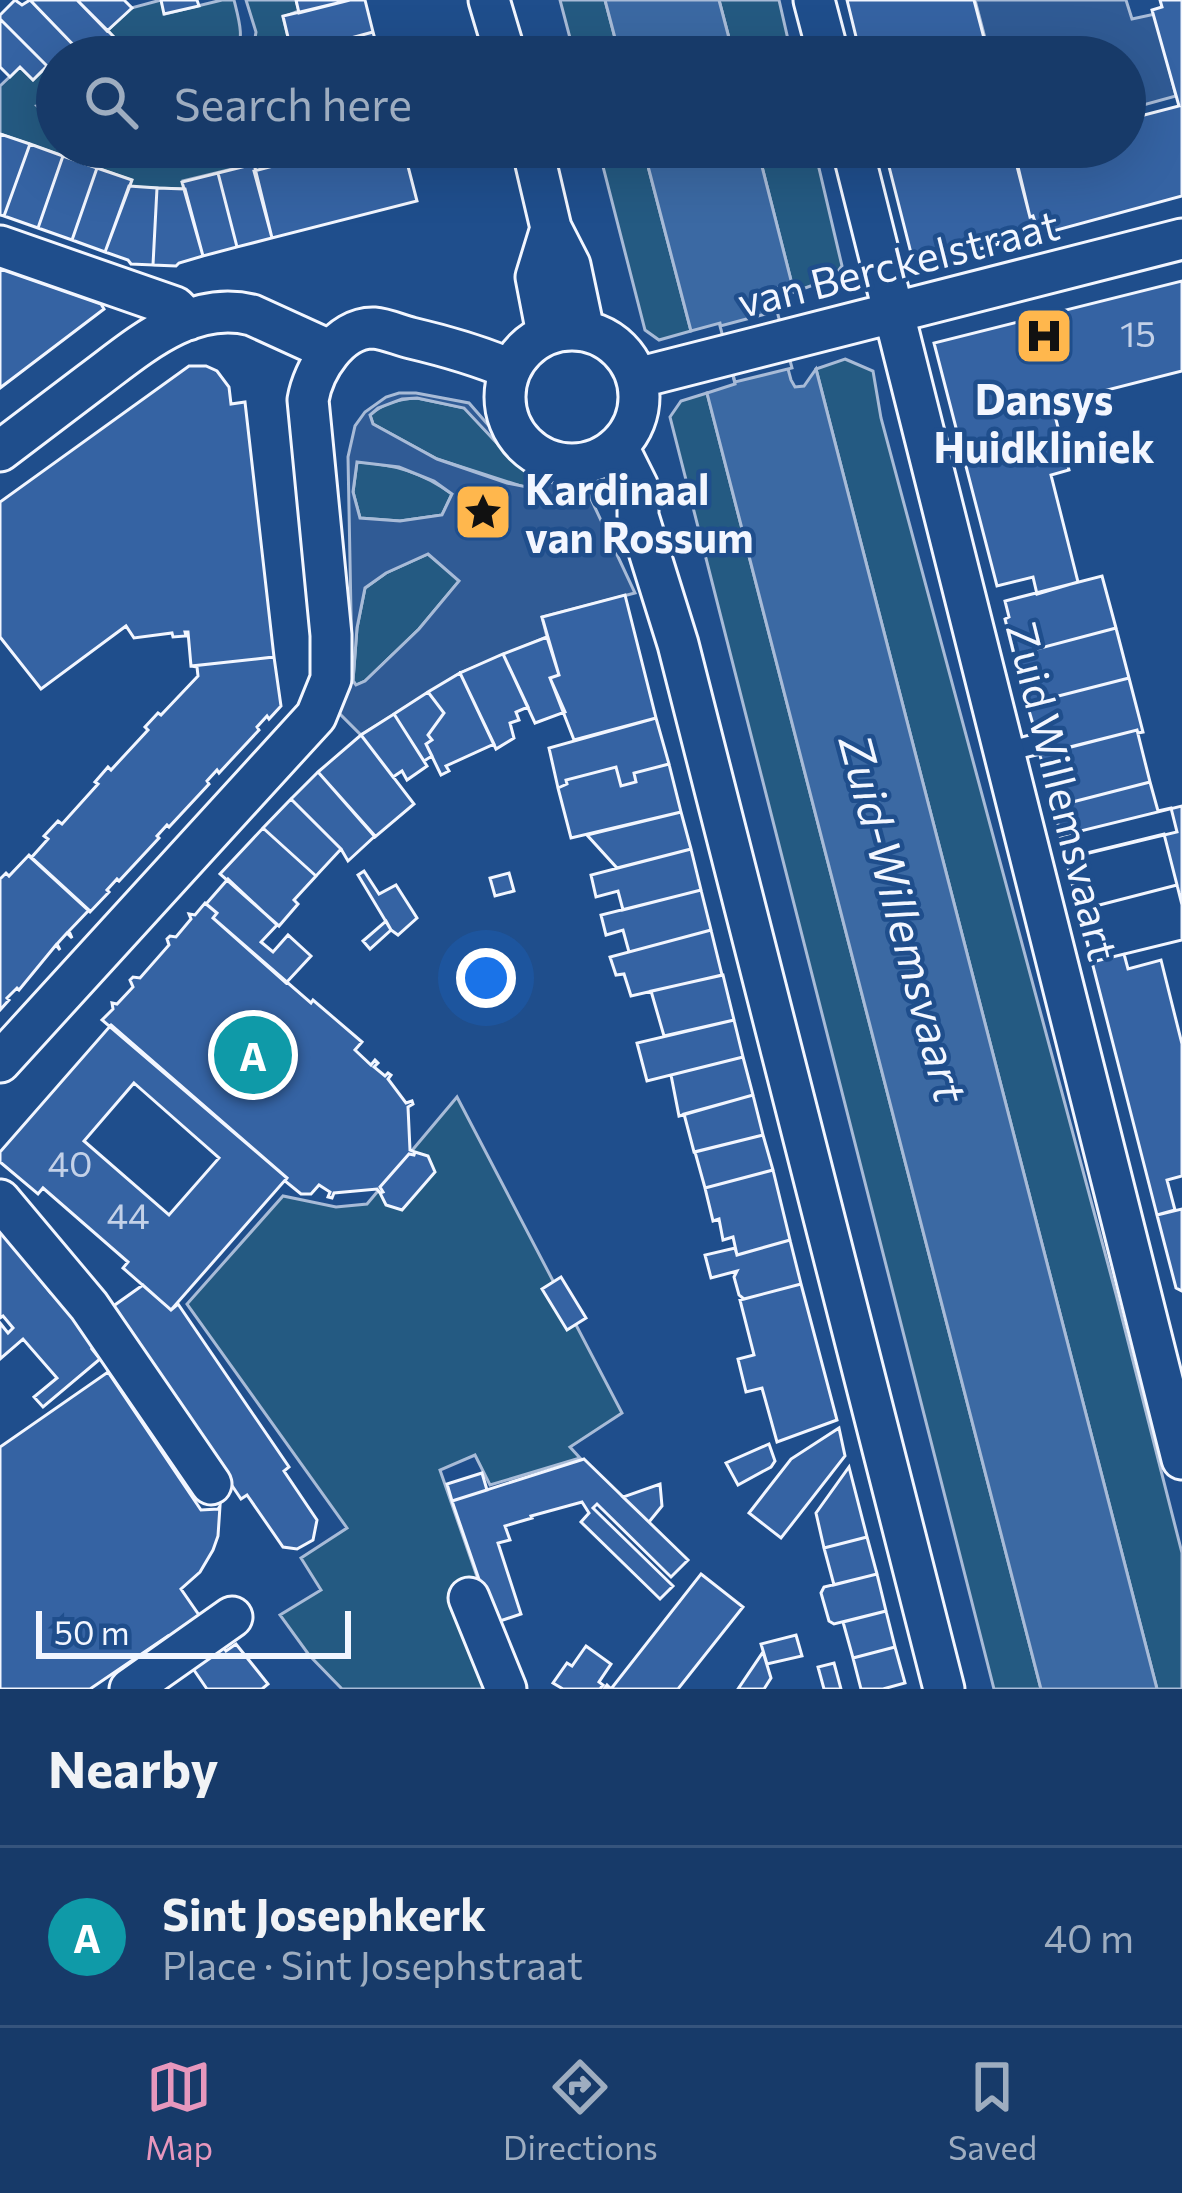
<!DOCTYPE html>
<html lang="en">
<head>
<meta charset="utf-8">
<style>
  :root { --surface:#173a69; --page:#20416f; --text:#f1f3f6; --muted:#9eadc0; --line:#36547d; --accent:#e797bd }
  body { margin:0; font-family:Commissioner,sans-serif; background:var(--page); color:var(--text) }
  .scale { position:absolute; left:36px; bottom:30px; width:315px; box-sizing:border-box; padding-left:12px; border:6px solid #f2f6ff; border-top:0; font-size:33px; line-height:42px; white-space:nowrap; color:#f2f6ff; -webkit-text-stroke:9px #1f4e8c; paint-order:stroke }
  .you { position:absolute; left:486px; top:978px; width:42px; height:42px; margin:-30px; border:9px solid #fff; border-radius:50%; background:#1a73e8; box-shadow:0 0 0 18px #1a73e833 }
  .badge { display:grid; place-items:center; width:78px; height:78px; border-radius:50%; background:var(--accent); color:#fff; font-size:39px; font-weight:700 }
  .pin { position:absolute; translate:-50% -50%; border:6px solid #fff; box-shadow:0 3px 12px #0006 }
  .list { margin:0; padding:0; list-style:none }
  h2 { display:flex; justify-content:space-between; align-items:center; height:156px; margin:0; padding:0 48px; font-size:51px }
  h2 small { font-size:39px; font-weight:400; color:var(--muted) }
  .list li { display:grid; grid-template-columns:78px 1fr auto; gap:36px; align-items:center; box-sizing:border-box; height:180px; padding:0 48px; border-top:3px solid var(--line) }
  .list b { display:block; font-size:45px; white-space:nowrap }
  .list p { margin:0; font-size:39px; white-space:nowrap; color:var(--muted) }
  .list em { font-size:39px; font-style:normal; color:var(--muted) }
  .icon { flex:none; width:66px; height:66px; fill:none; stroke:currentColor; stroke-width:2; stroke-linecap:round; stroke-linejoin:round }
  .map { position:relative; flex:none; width:1182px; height:1689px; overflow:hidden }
  .search { position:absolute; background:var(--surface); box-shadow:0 12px 48px #0002; left:36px; right:36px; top:36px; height:132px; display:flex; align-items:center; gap:30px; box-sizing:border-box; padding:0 42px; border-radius:66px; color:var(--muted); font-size:45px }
  .sheet { height:336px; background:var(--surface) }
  nav { display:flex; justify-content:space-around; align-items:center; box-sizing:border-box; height:168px; border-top:3px solid var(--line); background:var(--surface); font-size:33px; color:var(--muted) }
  nav a { display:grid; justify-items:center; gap:6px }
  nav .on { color:var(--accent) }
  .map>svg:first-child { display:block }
  .green { fill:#245a82; stroke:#a8bbd7; stroke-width:3 }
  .parking { fill:#305b95; stroke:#a8bbd7; stroke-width:3; fill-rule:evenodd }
  .water { fill:#3b69a3; stroke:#a8bbd7; stroke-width:3 }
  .pier { fill:#1f4e8c; stroke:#a8bbd7; stroke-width:3 }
  .building { fill:#3563a3; stroke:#f2f6ff; stroke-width:3; fill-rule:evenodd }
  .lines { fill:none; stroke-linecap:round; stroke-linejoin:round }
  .service-casing { stroke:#f2f6ff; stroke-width:24 }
  .minor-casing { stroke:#f2f6ff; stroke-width:45 }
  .service { stroke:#1f4e8c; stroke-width:18 }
  .minor { stroke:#1f4e8c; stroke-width:39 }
  .labels { text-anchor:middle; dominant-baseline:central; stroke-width:9; stroke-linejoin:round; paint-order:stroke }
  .number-label { font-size:36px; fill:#c3d1e8 }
  .street-label { font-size:42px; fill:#f2f6ff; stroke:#1f4e8c }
  .poi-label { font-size:42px; font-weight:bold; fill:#f2f6ff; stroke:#1f4e8c }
  .water-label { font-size:45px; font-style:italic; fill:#f2f6ff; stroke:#1f4e8c }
</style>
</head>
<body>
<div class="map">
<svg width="1182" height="1689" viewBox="0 0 1182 1689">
  <rect width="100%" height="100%" fill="#1f4e8c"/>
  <path class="green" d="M161,0L165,14L222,0H234C239,20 245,38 235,57H91L112,36L108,30L131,8Z
    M246,0H296L299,11L283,17L293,57H252L256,32Z
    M560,0H605L620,57H575Z
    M719,0H779L792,57H734Z
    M20,67L33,80L45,68L57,79V102L37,106L42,111H57V147H267L269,167L256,171L253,164L183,181L184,189L130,187L131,180L0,134V86Z
    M598,147H643L691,331L659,340L645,330Z
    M757,147H814L842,266L833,278L794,292Z
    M845,359L873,371L881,418L1116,1294L1182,1553V1689H1157L816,369Z
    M707,393L1041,1689H994L670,417L681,401Z
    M417,398L465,408L508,455L528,472L527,488L437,459L373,424L370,415C384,403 398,399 417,398Z
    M357,462C394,464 422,472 452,494L442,515L400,521L360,518L353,492Z
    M428,554L460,580L419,629L365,681L356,685L353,681L357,628L365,588L386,573Z
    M457,1097L622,1413L570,1447L580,1458L490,1485L475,1455L440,1470L505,1657L504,1689H342L309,1655L280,1615L321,1590L301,1558L347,1528L187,1304L283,1196L336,1207L367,1204Z"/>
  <path class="parking" d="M975,0H1126L1132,19L1155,14L1176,96L1125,110V57H990Z
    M399,393H416L469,403L510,450L530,467L551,477L583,482L635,593L542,617L547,637L460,673L361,735L338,712L347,688L352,665L348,457L355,426L365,412L386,397ZM417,398L464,408L508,455L528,472L527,487L507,483L437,459L373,424L370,415L378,408L402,399ZM357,462L399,467L434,481L452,494L442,515L400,521L360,518L353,492ZM428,554L459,581L419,629L365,681L356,685L353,681L357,628L365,588L386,573Z"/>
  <path class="water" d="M605,0H719L734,57H620Z
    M643,147H757L794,292L778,288L771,291L769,299L791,380L795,387L804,386L816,369L1157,1689H1041L707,393L735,384L720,323L691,331Z"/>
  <path class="pier" d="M777,311L792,368L735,382L720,326Z"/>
  <path class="building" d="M15,0L22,5L30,0L82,54L80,57H57L56,80L45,68L47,66L0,19V15Z
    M30,0H77L113,36L91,57H81L82,54Z
    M77,0H124L132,8L107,31Z
    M161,0H197L199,6L164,14Z
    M296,0H350L299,13Z
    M350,0H365L373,32L292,54L283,16Z
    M847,0H974L989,57H861Z
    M1160,0H1182V196L1035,236L1032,226L1036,225L1033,216L1030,217L1014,150L1026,147H1125V120L1179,106L1152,10L1162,7Z
    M0,19L47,66L33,80L20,67L10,77L0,67Z
    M373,32L380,57H293L292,54Z
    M0,134L30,144L4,216L0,215Z
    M30,144L63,156L38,228L4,216Z
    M321,147H403L417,201L272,238L254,171L296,160L297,156L315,151V155L322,153Z
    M884,147H1012L1030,217L1033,216L1036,225L997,236L999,244L929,262H919L911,253Z
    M63,156L97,168L72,240L38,228Z
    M254,164L272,238L237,247L218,173Z
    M97,168L132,180L105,252L72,240Z
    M218,173L237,247L203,256L182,182Z
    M129,186L157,188L153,265L131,264L128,260L105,252Z
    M157,188L185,189L203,256L179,263L176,266L153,265Z
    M0,269L101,304L104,309L0,388Z
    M1182,281V371L1052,404L1069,470L1051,475L1078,582L1037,594L1033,577L997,586L934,343Z
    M189,366H206L217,371L229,387L231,404L245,402L274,657L191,666L188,632H185L186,636L173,637L172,633L134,638L126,626L41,689L0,637V502Z
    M1102,576L1116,628L1014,655L1005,619L1009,617L1005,601Z
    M625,595L656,718L574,740L550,678L559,675L542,617Z
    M1116,628L1129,678L1027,704L1014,655Z
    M547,637L559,675L550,678L565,712L535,723L503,654Z
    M503,654L528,707L516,712L519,720L510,723L514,738L496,749L460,673Z
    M274,657L281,706L269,719L267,716L257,727L259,730L219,773L217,770L207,781L209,784L169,827L167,825L157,836L159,838L119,881L117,879L107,890L109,892L90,912L31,858L48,839L44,836L58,821L62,824L98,784L95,782L108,767L111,770L148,730L145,727L158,713L161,715L198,676L197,667L191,666Z
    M460,673L494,744L446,766L449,771L441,775L426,744L432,740L428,735L444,713L428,692Z
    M1129,678L1143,732L1138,733L1137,730L1054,751L1050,735L1037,738L1027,704Z
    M428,692L444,713L428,735L432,740L426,744L432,756L424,761L394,714Z
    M394,714L427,766L407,780L402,771L393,777L361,735Z
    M656,718L669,764L634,773L636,782L621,786L616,767L566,780L567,784L558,788L549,748Z
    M1137,730L1150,782L1053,807L1040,755Z
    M361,735L414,804L375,837L318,772Z
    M669,764L681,812L571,838L558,788L567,784L566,780L616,767L621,786L636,782L634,773Z
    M318,772L375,836L348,861L341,849L291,799Z
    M1150,782L1158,811L1171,808L1177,832L1077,856L1073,839L1063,841L1053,807Z
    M291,799L341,849L316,876L263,828Z
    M1182,806V940L1092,962L1060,836Z
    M681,812L691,849L617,868L587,835Z
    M263,828L316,876L294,900L298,904L279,926L220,874Z
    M1164,834L1177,885L1080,910L1066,858Z
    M691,849L701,890L623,910L618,891L596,897L591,875Z
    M29,855L89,910L69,931L72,938L67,933L57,944L60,950L56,945L19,990L17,988L7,998L9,1000L0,1010V879L6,873L9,876Z
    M364,871L379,894L396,885L417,918L398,935L391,930L358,875Z
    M509,873L514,891L495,896L490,878Z
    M228,879L277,925L261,942L273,952L288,935L311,956L286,983L213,918L217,913L206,904Z
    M1177,885L1182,905V940L1092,962L1080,910Z
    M701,890L711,930L629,952L623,930L606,935L601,915Z
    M205,903L217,913L213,918L311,1003L313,1000L362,1042L355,1050L371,1065L375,1060L378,1063L374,1067L385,1076L388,1073L391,1075L388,1079L406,1103L412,1101L413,1104L408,1107L410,1150L415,1152L414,1155L409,1154L380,1187L383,1192L380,1193L377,1189L334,1193L332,1198L328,1197L330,1192L319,1185L311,1194H301L285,1181L287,1178L102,1020L113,1009L112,1003L117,1004L133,987L130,980L133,977L140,978L169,945L167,939L170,936L176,937L191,919L189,914L195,915Z
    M386,921L391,930L370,949L363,941Z
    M711,930L722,975L631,996L624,974L616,975L610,957Z
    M1124,954L1128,969L1161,960L1182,1044V1176L1167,1180L1175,1210L1157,1215L1092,962Z
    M723,975L734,1020L664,1036L651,991Z
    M734,1020L743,1057L647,1081L637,1043Z
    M111,1025L287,1178L171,1310L123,1268L128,1262L43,1188L38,1194L0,1162V1152ZM134,1083L219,1158L169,1215L84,1141Z
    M743,1057L753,1095L679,1116L671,1075Z
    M753,1095L763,1135L694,1152L684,1114Z
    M763,1135L773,1170L705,1188L695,1152Z
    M415,1152L428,1156L435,1172L402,1210L386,1205L380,1193L383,1192L380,1187L409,1154L414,1155Z
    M773,1170L790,1240L737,1255L733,1237L723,1240L719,1219L713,1221L705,1188Z
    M1182,1209V1291L1176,1288L1157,1215Z
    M0,1228L45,1282L43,1283L50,1292L52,1290L99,1344L92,1349L100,1359L43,1407L34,1397L57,1378L23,1339L0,1359V1323L8,1333L13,1328L3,1316L0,1318Z
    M790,1240L801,1284L744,1299L739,1295L734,1277L737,1271L711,1278L705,1255L735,1248L737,1255Z
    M561,1277L586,1318L567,1330L542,1289Z
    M801,1284L837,1420L777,1442L762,1388L746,1392L738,1359L754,1355L740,1300Z
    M143,1285L171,1310L178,1304L289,1467L284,1471L317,1520L313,1540L297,1549L283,1547L247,1495L241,1499L112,1307Z
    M108,1372L201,1510L218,1509L220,1506L218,1536L213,1550L200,1572L181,1589L201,1618L170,1640L168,1636L90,1689H0V1447Z
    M839,1428L845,1456L781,1538L749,1513L791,1459Z
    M769,1444L775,1461L771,1467L738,1485L726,1463Z
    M584,1459L688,1560L671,1577L597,1504L593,1508L673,1586L660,1599L581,1522L589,1513L582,1502L531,1516L532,1518L505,1526L510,1540L498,1543L521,1614L494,1623L452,1501Z
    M849,1467L867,1537L824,1548L816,1513Z
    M482,1473L487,1490L452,1501L447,1484Z
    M660,1484L662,1506L649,1522L623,1497Z
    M867,1537L877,1574L834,1585L824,1548Z
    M701,1574L743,1607L678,1689H604L607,1685L611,1689Z
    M877,1574L886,1611L834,1624L829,1621L821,1593L824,1587Z
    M886,1611L895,1647L853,1658L843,1622Z
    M796,1635L802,1656L767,1664L761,1644Z
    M218,1640L226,1651L236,1644L268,1684L262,1689H207L187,1660Z
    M586,1646L611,1664L599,1682L603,1685L600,1689H563L553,1683L567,1663L572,1666Z
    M895,1647L905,1683L883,1689H861L853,1658Z
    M763,1652L771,1678L764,1689H738Z
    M834,1663L841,1689H824L818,1667Z"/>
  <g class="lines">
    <g class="service-casing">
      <path id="service" d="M1005,752L1037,744"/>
    </g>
    <g class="minor-casing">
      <path id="minor" d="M489,0L506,57
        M814,0L829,57
        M532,147L551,228L570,265L584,331
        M852,147L1182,1459
        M0,246L175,307L188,320
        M505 397a67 67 0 1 1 134 0a67 67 0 1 1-134 0Z
        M547,334L536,277L551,228
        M637,378L1182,239
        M618,447L638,487V516L678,644L944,1689
        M0,451C30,428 61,405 91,382C137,348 190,299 252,315L331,351
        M0,1062L316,716L331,679V635L308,400C313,370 339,327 374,328C386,329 399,335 411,338C445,346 477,355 510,369
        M0,1200L89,1306L211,1484
        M469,1598L506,1689
        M130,1689L232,1617"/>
    </g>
    <use href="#service" class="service"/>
    <use href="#minor" class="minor"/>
  </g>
  <defs>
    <g id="hospital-square" transform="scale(3)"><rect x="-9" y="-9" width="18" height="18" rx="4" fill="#ffb74d" stroke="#1f4e8c"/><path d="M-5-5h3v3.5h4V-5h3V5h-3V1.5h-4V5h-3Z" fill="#111"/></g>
    <g id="sight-square" transform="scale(3)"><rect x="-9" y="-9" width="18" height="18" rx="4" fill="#ffb74d" stroke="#1f4e8c"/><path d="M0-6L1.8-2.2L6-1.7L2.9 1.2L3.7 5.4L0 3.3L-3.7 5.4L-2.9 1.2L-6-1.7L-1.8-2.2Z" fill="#111"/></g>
  </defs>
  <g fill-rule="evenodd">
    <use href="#hospital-square" x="1044" y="336"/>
    <use href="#sight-square" x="483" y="512"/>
  </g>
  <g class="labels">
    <g class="number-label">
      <text x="1138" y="332">15</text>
      <text x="70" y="1162">40</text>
      <text x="128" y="1214">44</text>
    </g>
    <g class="street-label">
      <text transform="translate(898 262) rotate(-14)">van Berckelstraat</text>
      <text transform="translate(1064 791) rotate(76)">Zuid Willemsvaart</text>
    </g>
    <g class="poi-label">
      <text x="1044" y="398">Dansys<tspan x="1044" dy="48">Huidkliniek</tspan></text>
      <text x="525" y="488" text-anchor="start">Kardinaal<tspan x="525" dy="48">van Rossum</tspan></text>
    </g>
    <g class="water-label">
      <text transform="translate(905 918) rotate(75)">Zuid-Willemsvaart</text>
    </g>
  </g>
</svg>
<div class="scale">50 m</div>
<div class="you"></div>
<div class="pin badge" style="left:253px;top:1055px;background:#0f9aa8">A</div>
<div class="search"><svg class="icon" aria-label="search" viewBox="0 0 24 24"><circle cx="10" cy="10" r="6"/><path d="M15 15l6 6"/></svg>Search here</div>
</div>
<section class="sheet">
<h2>Nearby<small></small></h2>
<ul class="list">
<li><span class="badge" style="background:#0f9aa8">A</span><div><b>Sint Josephkerk</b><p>Place · Sint Josephstraat</p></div><em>40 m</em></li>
</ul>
</section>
<nav>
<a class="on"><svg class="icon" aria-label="map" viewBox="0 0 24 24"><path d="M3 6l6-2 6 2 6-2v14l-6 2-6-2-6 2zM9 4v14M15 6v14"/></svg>Map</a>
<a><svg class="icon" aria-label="directions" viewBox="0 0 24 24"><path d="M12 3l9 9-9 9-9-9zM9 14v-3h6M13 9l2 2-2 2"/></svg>Directions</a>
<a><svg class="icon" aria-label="saved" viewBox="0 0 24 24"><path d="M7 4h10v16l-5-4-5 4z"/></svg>Saved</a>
</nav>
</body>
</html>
